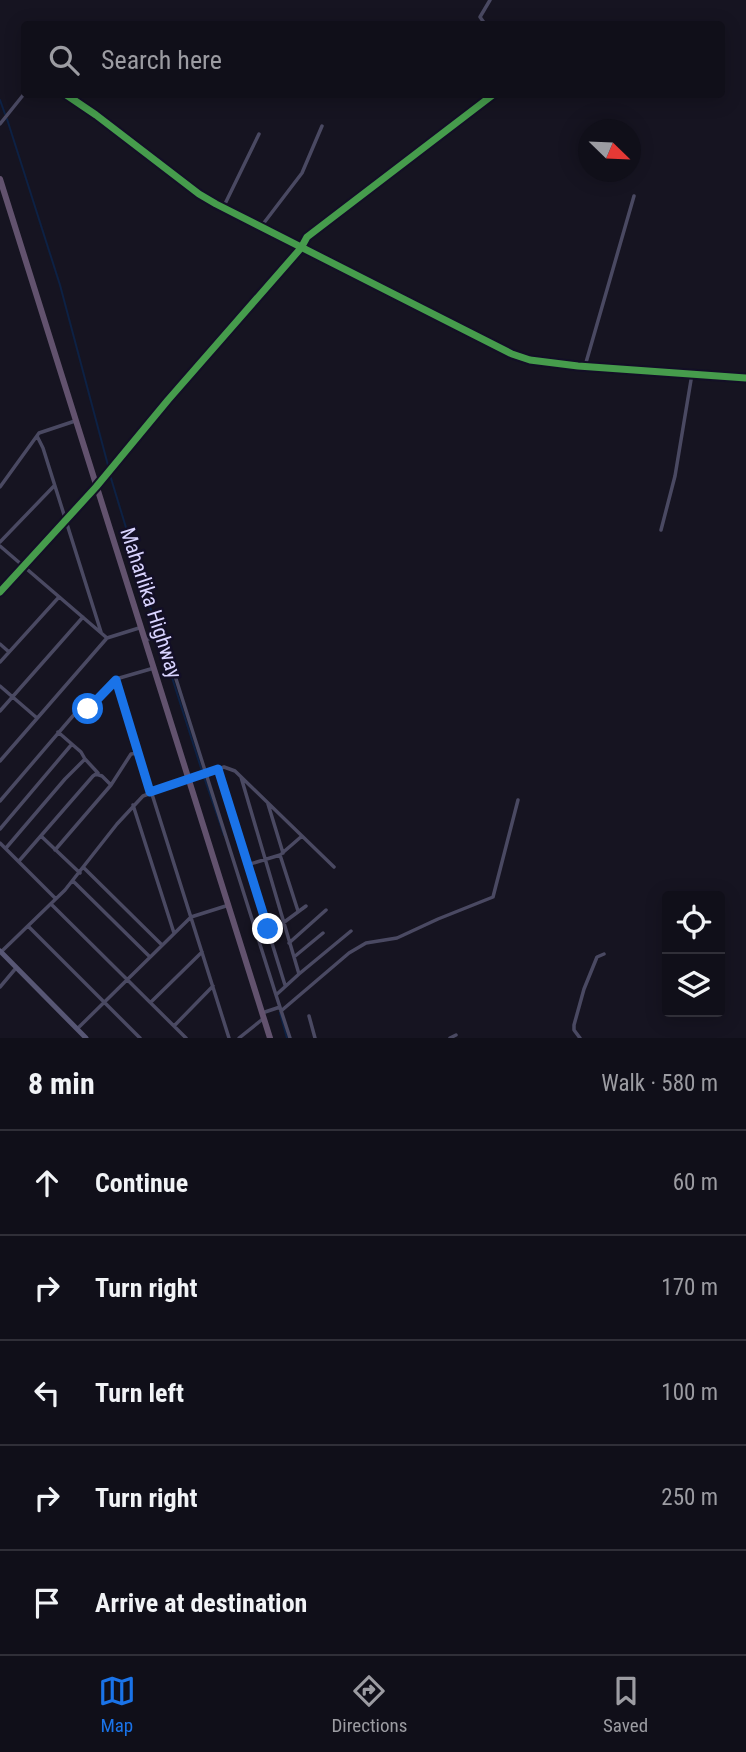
<!DOCTYPE html>
<html lang="en">
<head>
<meta charset="utf-8">
<style>
  :root { --surface:#100f19; --page:#191822; --text:#f1f3f6; --muted:#9c9ca2; --line:#302f38; --accent:#1a73e8 }
  body { margin:0; font-family:"Roboto Condensed",sans-serif; background:var(--page); color:var(--text) }
  .controls { position:absolute; right:21px; bottom:21px; display:grid; overflow:hidden; border-radius:7px; box-shadow:0 4px 18px #0003 }
  .controls button { width:63px; height:63px; display:grid; place-items:center; padding:0; border:0; border-bottom:2px solid var(--line); background:var(--surface); color:var(--text); font:35px sans-serif }
  .compass { position:absolute; left:578px; top:119px; width:63px; height:63px; border-radius:50%; background:var(--surface); box-shadow:0 4px 18px #0003; rotate:113deg }
  .stop { position:absolute; width:21px; height:21px; margin:-16px; border:5px solid #1a73e8; border-radius:50%; background:#fff }
  .stop.end { background:#1a73e8; border-color:#fff; box-shadow:0 2px 7px #0008 }
  .list { margin:0; padding:0; list-style:none }
  h2 { display:flex; justify-content:space-between; align-items:center; height:91px; margin:0; padding:0 28px; font-size:30px }
  h2 small { font-size:23px; font-weight:400; color:var(--muted) }
  .list li { display:grid; grid-template-columns:46px 1fr auto; gap:21px; align-items:center; box-sizing:border-box; height:105px; padding:0 28px; border-top:2px solid var(--line) }
  .list b { display:block; font-size:26px; white-space:nowrap }
  .list em { font-size:23px; font-style:normal; color:var(--muted) }
  .icon { flex:none; width:38px; height:38px; fill:none; stroke:currentColor; stroke-width:2; stroke-linecap:round; stroke-linejoin:round }
  .map { position:relative; flex:none; width:746px; height:1038px; overflow:hidden }
  .search { position:absolute; background:var(--surface); box-shadow:0 4px 18px #0003; left:21px; right:21px; top:21px; height:77px; display:flex; align-items:center; gap:18px; box-sizing:border-box; padding:0 24px; border-radius:7px; color:var(--muted); font-size:26px }
  .sheet { height:616px; background:var(--surface) }
  nav { display:flex; justify-content:space-around; align-items:center; box-sizing:border-box; height:98px; border-top:2px solid var(--line); background:var(--surface); font-size:19px; color:var(--muted) }
  nav a { display:grid; justify-items:center; gap:4px }
  nav .on { color:var(--accent) }
  .map>svg:first-child { display:block }
  .lines { fill:none; stroke-linecap:round; stroke-linejoin:round }
  .stream { stroke:#0d2144; stroke-width:2 }
  .minor { stroke:#4a4962; stroke-width:3.5 }
  .secondary { stroke:#575674; stroke-width:5 }
  .trunk { stroke:#62526e; stroke-width:6 }
  .cycleway-casing { stroke:#130f26; stroke-width:11 }
  .cycleway { stroke:#469c4c; stroke-width:7 }
  .route { stroke:#1a73e8; stroke-width:9 }
  .labels { text-anchor:middle; dominant-baseline:central; stroke-width:5; stroke-linejoin:round; paint-order:stroke }
  .street-label { font-size:21px; fill:#d9d4ff; stroke:#130f26 }
</style>
</head>
<body>
<div class="map">
<svg width="746" height="1038" viewBox="0 0 746 1038">
  <rect width="100%" height="100%" fill="#161421"/>
  <g class="lines">
    <path class="stream" d="M0,100L5,114
      M7,119L60,285L109,469
      M110,475L158,633
      M160,640L202,771
      M204,777L224,835
      M280,1013L287,1038"/>
    <path class="minor" d="M485,24L480,17L490,0
      M65,94L96,115L199,194L216,204L512,354L530,360L578,366L746,378
      M0,124L24,94
      M223,208L259,134
      M260,228L302,173L322,126
      M585,366L634,196
      M37,436L43,448L101,632
      M0,487L39,433L75,421
      M661,530L675,476L692,374
      M0,542L54,486
      M0,546L107,638
      M0,592L96,487L168,400L301,248L307,237L494,94
      M145,640L157,636L164,641L276,995
      M0,644L9,652
      M0,662L59,597
      M116,679L139,753
      M0,686L37,718
      M0,711L83,617
      M85,759L98,773
      M0,761L107,638L139,628
      M218,770L285,985
      M241,777L299,974L276,995L290,1038
      M111,785L131,754L139,753L229,1038
      M0,801L78,710L91,706L116,679L154,668
      M268,804L283,853
      M133,805L174,933
      M0,829L72,744
      M41,836L80,873
      M0,843L55,898
      M6,848L65,779L85,759L81,752L58,732
      M280,855L298,911
      M19,861L93,776L96,774L102,776L111,785L55,850
      M247,865L280,855L302,836
      M84,868L162,945
      M73,881L149,956
      M51,904L186,1038
      M28,926L140,1038
      M268,929L283,923L306,906
      M289,943L326,910
      M1,952L65,890L117,824L143,796L224,767L235,771L334,867
      M294,957L323,933
      M299,974L351,931
      M0,987L16,968
      M151,1002L202,952
      M281,1011L349,953L366,943L397,938L438,919L493,897L518,800
      M262,1013L280,1007
      M309,1016L315,1038
      M174,1026L213,986
      M77,1029L191,917L229,905
      M239,1038L264,1018
      M450,1038L456,1035
      M580,1038L574,1030V1025L584,989L597,957L604,954"/>
    <path class="secondary" d="M0,951L86,1038"/>
    <path class="trunk" d="M0,179L270,1038"/>
    <g class="cycleway-casing">
      <path id="cycleway" d="M65,94L96,115L199,194L216,204L512,354L530,360L578,366L746,378
        M0,592L96,487L168,400L301,248L307,237L494,94"/>
    </g>
    <use href="#cycleway" class="cycleway"/>
  </g>
  <g class="lines">
    <path class="route" d="M88,709L116,680L150,792L218,769L268,929"/>
  </g>
  <g class="labels">
    <g class="street-label">
      <text transform="translate(151 603) rotate(72)">Maharlika Highway</text>
    </g>
  </g>
</svg>
<div class="controls">
<button><svg class="icon" aria-label="locate" viewBox="0 0 24 24"><circle cx="12" cy="12" r="6"/><path d="M12 2v4M12 18v4M2 12h4M18 12h4"/></svg></button>
<button><svg class="icon" aria-label="layers" viewBox="0 0 24 24"><path d="M12 4l9 5-9 5-9-5zM3 14l9 5 9-5"/></svg></button>
</div>
<svg class="compass" viewBox="-18 -18 36 36"><path d="M0-13l5 13h-10z" fill="#e53935"/><path d="M0 13l5-13h-10z" fill="#9c9ca2"/></svg>
<div class="stop" style="left:88px;top:709px"></div>
<div class="stop end" style="left:268px;top:929px"></div>
<div class="search"><svg class="icon" aria-label="search" viewBox="0 0 24 24"><circle cx="10" cy="10" r="6"/><path d="M15 15l6 6"/></svg>Search here</div>
</div>
<section class="sheet">
<h2>8 min<small>Walk · 580 m</small></h2>
<ul class="list">
<li><svg class="icon" aria-label="ahead" viewBox="0 0 24 24"><path d="M12 20V5M6 11l6-6 6 6"/></svg><div><b>Continue</b></div><em>60 m</em></li>
<li><svg class="icon" aria-label="right" viewBox="0 0 24 24"><path d="M7 20v-9h11M14 6l5 5-5 5"/></svg><div><b>Turn right</b></div><em>170 m</em></li>
<li><svg class="icon" aria-label="left" viewBox="0 0 24 24"><path d="M17 20v-9H6M10 6l-5 5 5 5"/></svg><div><b>Turn left</b></div><em>100 m</em></li>
<li><svg class="icon" aria-label="right" viewBox="0 0 24 24"><path d="M7 20v-9h11M14 6l5 5-5 5"/></svg><div><b>Turn right</b></div><em>250 m</em></li>
<li><svg class="icon" aria-label="arrive" viewBox="0 0 24 24"><path d="M6 21V4h12l-3 4 3 4H6"/></svg><div><b>Arrive at destination</b></div></li>
</ul>
</section>
<nav>
<a class="on"><svg class="icon" aria-label="map" viewBox="0 0 24 24"><path d="M3 6l6-2 6 2 6-2v14l-6 2-6-2-6 2zM9 4v14M15 6v14"/></svg>Map</a>
<a><svg class="icon" aria-label="directions" viewBox="0 0 24 24"><path d="M12 3l9 9-9 9-9-9zM9 14v-3h6M13 9l2 2-2 2"/></svg>Directions</a>
<a><svg class="icon" aria-label="saved" viewBox="0 0 24 24"><path d="M7 4h10v16l-5-4-5 4z"/></svg>Saved</a>
</nav>
</body>
</html>
